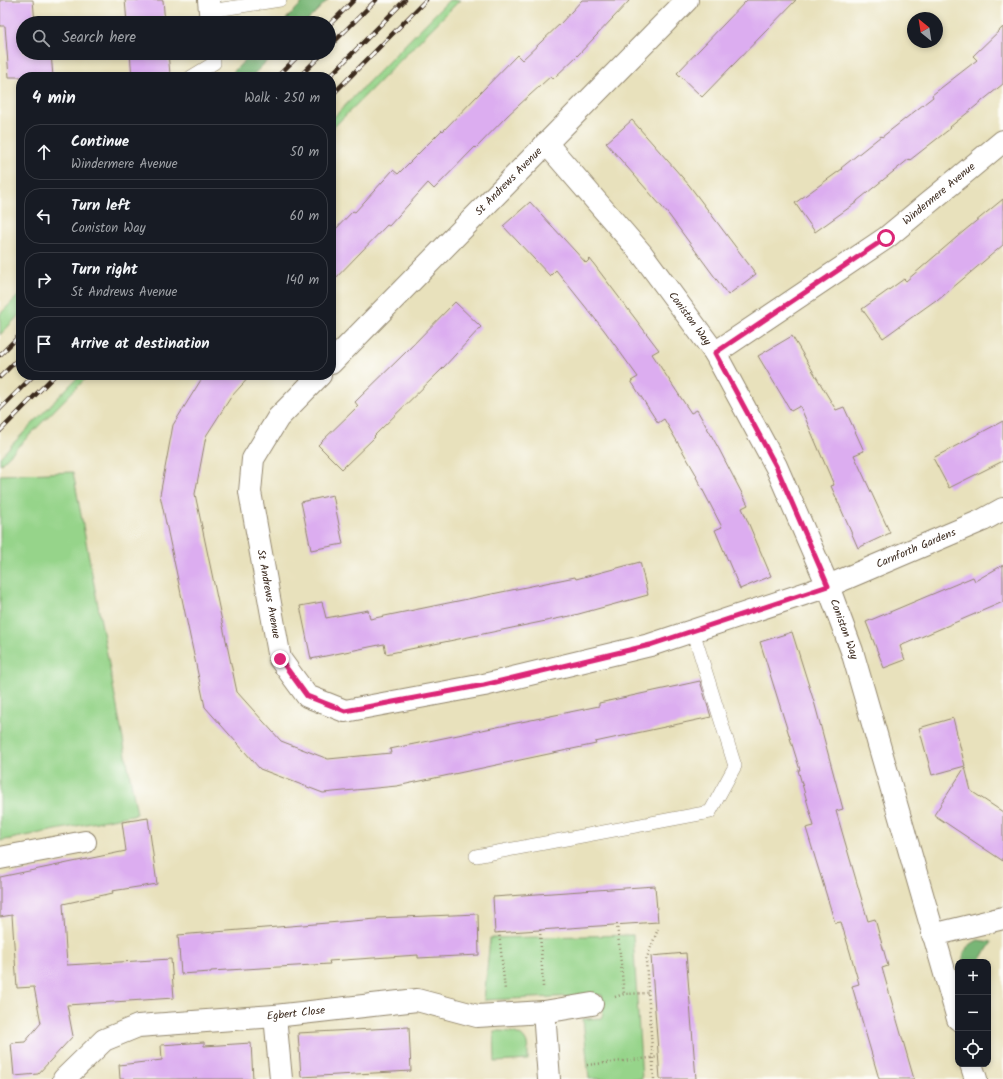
<!DOCTYPE html>
<html lang="en">
<head>
<meta charset="utf-8">
<style>
  :root { --surface:#171b24; --page:#242831; --text:#f1f3f6; --muted:#9ea1a6; --line:#363941 }
  body { margin:0; font-family:Kalam,sans-serif; background:var(--page); color:var(--text) }
  .controls { position:absolute; right:12px; bottom:12px; display:grid; overflow:hidden; border-radius:8px; box-shadow:0 2px 6px #0003 }
  .controls button { width:36px; height:36px; display:grid; place-items:center; padding:0; border:0; border-bottom:1px solid var(--line); background:var(--surface); color:var(--text); font:20px sans-serif }
  .compass { position:absolute; left:907px; top:12px; width:36px; height:36px; border-radius:50%; background:var(--surface); box-shadow:0 2px 6px #0003; rotate:330deg }
  .stop { position:absolute; width:12px; height:12px; margin:-9px; border:3px solid #db2777; border-radius:50%; background:#fff }
  .stop.end { background:#db2777; border-color:#fff; box-shadow:0 1px 4px #0008 }
  .list { margin:0; padding:0; list-style:none }
  h2 { display:flex; justify-content:space-between; align-items:center; height:52px; margin:0; padding:0 16px; font-size:17px }
  h2 small { font-size:13px; font-weight:400; color:var(--muted) }
  .list li { display:grid; grid-template-columns:26px 1fr auto; gap:12px; align-items:center; box-sizing:border-box; height:56px; margin:0 8px 8px; padding:0 8px; border:1px solid var(--line); border-radius:16px }
  .list b { display:block; font-size:15px; white-space:nowrap }
  .list p { margin:0; font-size:13px; white-space:nowrap; color:var(--muted) }
  .list em { font-size:13px; font-style:normal; color:var(--muted) }
  .icon { flex:none; width:22px; height:22px; fill:none; stroke:currentColor; stroke-width:2; stroke-linecap:round; stroke-linejoin:round }
  .map { position:relative; flex:none; width:1003px; height:1079px; overflow:hidden }
  .search { position:absolute; background:var(--surface); box-shadow:0 2px 6px #0003; left:16px; top:16px; width:320px; height:44px; display:flex; align-items:center; gap:10px; box-sizing:border-box; padding:0 14px; border-radius:22px; color:var(--muted); font-size:15px }
  .panel { position:absolute; background:var(--surface); box-shadow:0 2px 6px #0003; left:16px; top:72px; width:320px; height:308px; border-radius:16px }
  .map>svg:first-child { display:block }
  .green { fill:#96d48a; stroke:#687f54 }
  .forest { fill:#78b676; stroke:#5a704a }
  .building { fill:#dcadf0 }
  .lines { fill:none; stroke-linecap:round; stroke-linejoin:round }
  .lane-casing { stroke:#92866d; stroke-width:14 }
  .street-casing { stroke:#92866d; stroke-width:24 }
  .path { stroke:#92866d; stroke-width:2.5; stroke-dasharray:1 3; stroke-linecap:butt }
  .lane { stroke:#fff; stroke-width:13 }
  .street { stroke:#fff; stroke-width:22 }
  .rail-casing { stroke:#3b2a1e; stroke-width:4.5 }
  .rail { stroke:#fdfcf7; stroke-width:3; stroke-dasharray:9; stroke-linecap:butt }
  .route { stroke:#db2777; stroke-width:5 }
  .labels { text-anchor:middle; dominant-baseline:central; stroke-width:3; stroke-linejoin:round; paint-order:stroke }
  .street-label { font-size:11px; fill:#3b2a1e; stroke:#fdfcf7 }
</style>
</head>
<body>
<div class="map">
<svg width="1003" height="1079" viewBox="0 0 1003 1079">
  <rect width="100%" height="100%" fill="#fdfcf7"/>
  <filter id="ink" filterUnits="userSpaceOnUse"><feTurbulence type="fractalNoise" baseFrequency=".025" numOctaves="2"/><feDisplacementMap in="SourceGraphic" scale="8" xChannelSelector="R" yChannelSelector="G"/><feConvolveMatrix kernelMatrix="1 2 1 2 8 2 1 2 1" color-interpolation-filters="sRGB"/></filter>
  <filter id="wash" filterUnits="userSpaceOnUse"><feTurbulence type="fractalNoise" baseFrequency=".012" numOctaves="4" result="noise"/><feDisplacementMap in="SourceGraphic" scale="16" xChannelSelector="R" yChannelSelector="G"/><feGaussianBlur stdDeviation="0.9" result="paint"/><feColorMatrix in="noise" values="0 0 0 0 0 0 0 0 0 0 0 0 0 0 0 0 0 1.4 0 .05"/><feComposite in="paint" operator="in"/></filter>
  <g filter="url(#wash)">
    <rect width="100%" height="100%" fill="#e8e1bc"/>
    <path class="green" d="M449,0H460L331,130V120Z
      M21,293V313L0,335V314Z
      M80,375H89L0,465V457Z
      M73,472L137,814L0,841V475Z
      M633,935L642,1079H589L583,1019L603,1018L602,995L484,1000L490,938Z
      M494,1031C506,1031 523,1031 527,1044C528,1049 528,1055 528,1060L495,1062Z"/>
    <path class="forest" d="M305,0H328L305,23H282Z
      M252,53H275L251,77H228Z
      M978,940L992,942L979,962H963C962,951 968,945 978,940Z"/>
    <g id="blocks">
      <path class="building" d="M0,0H33L35,23H23V53H51L53,77H9L5,26H0Z
        M125,0H163L165,23H127Z
        M582,0H630L578,55L553,79L551,76L508,115L476,148L475,147L434,189L428,183L389,226L387,225L331,283V234L353,211L355,212L393,170L398,174L442,130L443,131L517,55L522,60L561,23Z
        M747,0H796L702,97L677,73Z
        M1003,27V84L950,127L951,128L910,160L909,159L857,201V202L815,232L795,203L842,169L841,168L881,136L882,137L933,97L932,95L977,60L973,56Z
        M130,53H168L170,74L132,77Z
        M632,120L689,185L756,274L728,295L669,215L606,143Z
        M1003,199V245L937,301L936,300L883,338L862,309L904,279L906,281L964,231Z
        M530,202L586,263L590,259L659,350L652,354L691,413L697,410L719,449L748,505L742,508L771,576L740,589L715,530L722,527L696,477L697,476L664,419L658,423L631,381L638,377L604,330L556,270L550,276L503,226Z
        M455,302L481,327L443,368L374,436L375,437L342,469L318,445L358,406L355,402L406,352Z
        M792,336L836,410L844,407L864,451L854,455L890,533L858,548L831,486L834,485L800,406L791,411L758,356Z
        M204,375H251L231,397L206,436L195,494L237,692L281,741L328,759L391,753L390,749L599,706V703L700,681L711,717L595,742L596,744L397,786L323,793L260,769L205,707L160,495L173,425Z
        M1003,421V461L949,488L933,458Z
        M333,495L343,544L311,550L301,502Z
        M640,562L648,595L575,615L386,654L384,644L311,659L300,606L322,602L326,618L368,610L370,619L575,577L576,579Z
        M1003,565V602L900,646L905,660L884,668L866,622L973,577L975,581Z
        M792,632L815,705L843,809L836,811L845,842L868,921L875,919L888,966L882,968L914,1079H879L852,986L859,984L850,952L841,922L835,923L806,828L814,826L798,770H800L760,642Z
        M953,718L965,766L932,775L919,728Z
        M965,767L971,791L1003,812V861L934,815Z
        M148,818L157,884L112,891L113,893L63,904L67,965L171,959L174,998L67,1005L73,1036L38,1074L14,1076L11,1043L25,1042L41,1023L34,987L17,988L12,915L0,917V877L126,851L122,822Z
        M655,886L658,922L495,933L493,897Z
        M478,914L479,955L418,958V955L329,961L330,964L211,971V972L181,974L178,935L377,919V918Z
        M686,953L696,1079H660L651,956Z
        M409,1027L411,1071L301,1077L298,1033Z
        M204,1042V1046L251,1043L253,1079H120L119,1065L162,1060L161,1045Z"/>
    </g>
  </g>
  <g filter="url(#ink)">
    <use href="#blocks" fill-opacity="0" stroke="#92866d" stroke-width="1"/>
    <g class="lines">
      <g class="lane-casing">
        <path id="lane" d="M210,11L280,0
          M191,77L214,63L213,53
          M476,856L710,812L735,766L693,631"/>
      </g>
      <g class="street-casing">
        <g id="street">
          <path d="M209,0L211,23"/>
          <path id="s1" d="M546,143L642,254L715,353L776,466L828,586L852,651L958,1019"/>
          <path id="s2" d="M715,353L886,238L1003,141"/>
          <path id="s3" d="M331,363L687,0"/>
          <path id="s4" d="M320,375L278,418L253,459L250,492L280,659L307,696L345,711L484,685L650,645L828,586L983,520L1003,509"/>
          <path d="M0,858L85,842"/>
          <path d="M933,935L1003,918"/>
          <path d="M544,1012L549,1079"/>
          <path d="M275,1016L281,1079"/>
          <path d="M971,1064L976,1079"/>
          <path id="s5" d="M64,1079L104,1040L138,1026L275,1016L417,1000L477,1016L544,1012L592,1004"/>
        </g>
      </g>
      <path class="path" d="M617,924L624,994
        M540,930L543,987
        M499,932L505,990
        M615,997L624,994L648,993
        M587,1065L659,1057
        M654,1079L646,960L658,929"/>
      <use href="#lane" class="lane"/>
      <use href="#street" class="street"/>
      <g class="rail-casing">
        <path id="rail" d="M329,25L354,0
          M329,47L376,0
          M277,77L301,53
          M299,77L323,53
          M329,77L405,0
          M331,96L426,0
          M0,355L21,334
          M0,377L21,356
          M0,409L34,375
          M0,431L55,375"/>
      </g>
      <use href="#rail" class="rail"/>
    </g>
  </g>
  <g class="lines" filter="url(#ink)">
    <path class="route" d="M280,659L307,696L345,711L484,685L650,645L828,586L776,466L715,353L886,238"/>
  </g>
  <g class="labels">
    <g class="street-label">
      <text stroke="none"><textPath href="#s3" startOffset="254">St Andrews Avenue</textPath></text>
      <text stroke="none"><textPath href="#s2" startOffset="275">Windermere Avenue</textPath></text>
      <text stroke="none"><textPath href="#s1" startOffset="227">Coniston Way</textPath></text>
      <text stroke="none"><textPath href="#s4" startOffset="993">Carnforth Gardens</textPath></text>
      <text stroke="none"><textPath href="#s4" startOffset="245">St Andrews Avenue</textPath></text>
      <text stroke="none"><textPath href="#s1" startOffset="575">Coniston Way</textPath></text>
      <text stroke="none"><textPath href="#s5" startOffset="251">Egbert Close</textPath></text>
    </g>
  </g>
</svg>
<div class="controls">
<button>+</button>
<button>−</button>
<button><svg class="icon" aria-label="locate" viewBox="0 0 24 24"><circle cx="12" cy="12" r="6"/><path d="M12 2v4M12 18v4M2 12h4M18 12h4"/></svg></button>
</div>
<svg class="compass" viewBox="-18 -18 36 36"><path d="M0-13l5 13h-10z" fill="#e53935"/><path d="M0 13l5-13h-10z" fill="#9ea1a6"/></svg>
<div class="stop" style="left:886px;top:238px"></div>
<div class="stop end" style="left:280px;top:659px"></div>
<div class="search"><svg class="icon" aria-label="search" viewBox="0 0 24 24"><circle cx="10" cy="10" r="6"/><path d="M15 15l6 6"/></svg>Search here</div>
<section class="panel">
<h2>4 min<small>Walk · 250 m</small></h2>
<ul class="list">
<li><svg class="icon" aria-label="ahead" viewBox="0 0 24 24"><path d="M12 20V5M6 11l6-6 6 6"/></svg><div><b>Continue</b><p>Windermere Avenue</p></div><em>50 m</em></li>
<li><svg class="icon" aria-label="left" viewBox="0 0 24 24"><path d="M17 20v-9H6M10 6l-5 5 5 5"/></svg><div><b>Turn left</b><p>Coniston Way</p></div><em>60 m</em></li>
<li><svg class="icon" aria-label="right" viewBox="0 0 24 24"><path d="M7 20v-9h11M14 6l5 5-5 5"/></svg><div><b>Turn right</b><p>St Andrews Avenue</p></div><em>140 m</em></li>
<li><svg class="icon" aria-label="arrive" viewBox="0 0 24 24"><path d="M6 21V4h12l-3 4 3 4H6"/></svg><div><b>Arrive at destination</b></div></li>
</ul>
</section>
</div>
</body>
</html>
